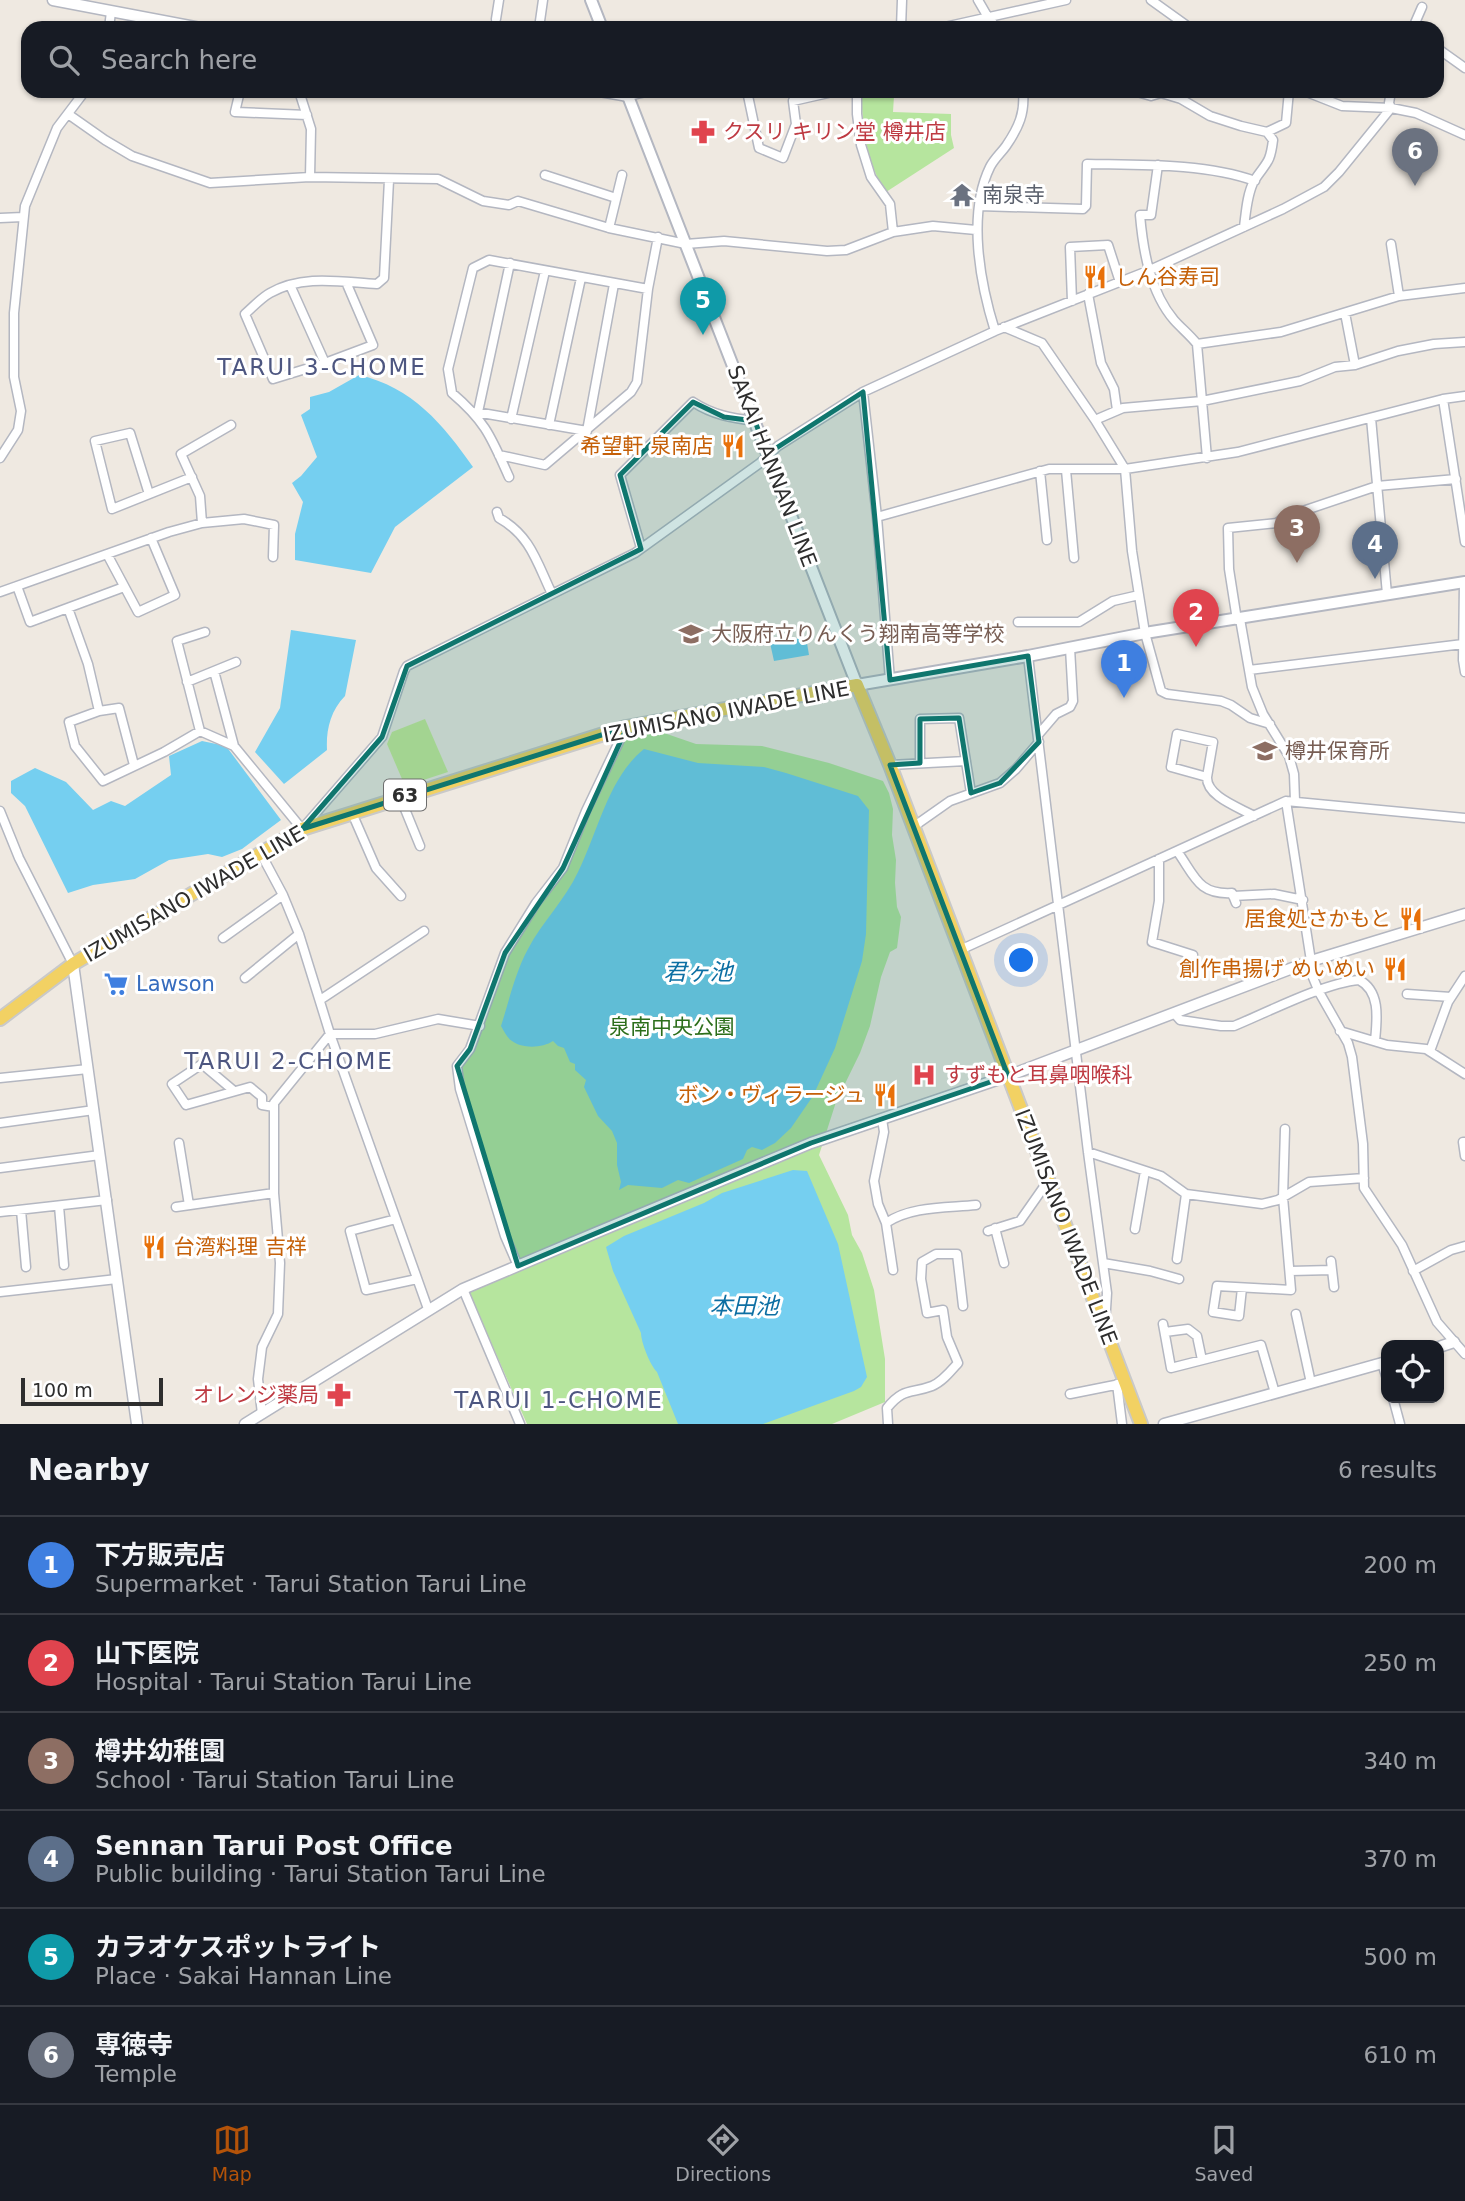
<!DOCTYPE html>
<html lang="en">
<head>
<meta charset="utf-8">
<style>
  :root { --surface:#171b24; --page:#242831; --text:#f1f3f6; --muted:#9ea1a6; --line:#363941; --accent:#b45309 }
  body { margin:0; font-family:"DejaVu Sans","Noto Sans JP",sans-serif; background:var(--page); color:var(--text) }
  .controls { position:absolute; right:21px; bottom:21px; display:grid; overflow:hidden; border-radius:14px; box-shadow:0 2px 5px #0004 }
  .controls button { width:63px; height:63px; display:grid; place-items:center; padding:0; border:0; border-bottom:2px solid var(--line); background:var(--surface); color:var(--text); font:35px sans-serif }
  .scale { position:absolute; left:21px; bottom:18px; width:142px; box-sizing:border-box; padding-left:7px; border:4px solid #2e2e2e; border-top:0; font-size:19px; line-height:24px; white-space:nowrap; color:#2e2e2e; -webkit-text-stroke:5px #fff; paint-order:stroke }
  .you { position:absolute; left:1022px; top:961px; width:24px; height:24px; margin:-18px; border:5px solid #fff; border-radius:50%; background:#1a73e8; box-shadow:0 0 0 10px #1a73e833 }
  .badge { display:grid; place-items:center; width:46px; height:46px; border-radius:50%; background:var(--accent); color:#fff; font-size:23px; font-weight:700 }
  .pin { position:absolute; translate:-50% -58px; filter:drop-shadow(0 2px 4px #0008) }
  .pin::after { content:''; position:absolute; top:37px; width:24px; height:21px; background:inherit; clip-path:polygon(0 0,100% 0,50% 100%) }
  .list { margin:0; padding:0; list-style:none }
  h2 { display:flex; justify-content:space-between; align-items:center; height:91px; margin:0; padding:0 28px; font-size:30px }
  h2 small { font-size:23px; font-weight:400; color:var(--muted) }
  .list li { display:grid; grid-template-columns:46px 1fr auto; gap:21px; align-items:center; box-sizing:border-box; height:98px; padding:0 28px; border-top:2px solid var(--line) }
  .list b { display:block; font-size:26px; white-space:nowrap }
  .list p { margin:0; font-size:23px; white-space:nowrap; color:var(--muted) }
  .list em { font-size:23px; font-style:normal; color:var(--muted) }
  .icon { flex:none; width:38px; height:38px; fill:none; stroke:currentColor; stroke-width:2; stroke-linecap:round; stroke-linejoin:round }
  .map { position:relative; flex:none; width:1465px; height:1424px; overflow:hidden }
  .search { position:absolute; background:var(--surface); box-shadow:0 2px 5px #0004; left:21px; right:21px; top:21px; height:77px; display:flex; align-items:center; gap:18px; box-sizing:border-box; padding:0 24px; border-radius:21px; color:var(--muted); font-size:26px }
  .sheet { height:679px; background:var(--surface) }
  nav { display:flex; justify-content:space-around; align-items:center; box-sizing:border-box; height:98px; border-top:2px solid var(--line); background:var(--surface); font-size:19px; color:var(--muted) }
  nav a { display:grid; justify-items:center; gap:4px }
  nav .on { color:var(--accent) }
  .map>svg:first-child { display:block }
  .green { fill:#b6e59e }
  .pitch { fill:#c9ec9a }
  .water { fill:#75cff0 }
  .lines { fill:none; stroke-linecap:round; stroke-linejoin:round }
  .minor-casing { stroke:#b4b7c1; stroke-width:11 }
  .tertiary-casing { stroke:#b4b7c1; stroke-width:13 }
  .secondary-casing { stroke:#b4b7c1; stroke-width:14 }
  .primary-casing { stroke:#c9c9c9; stroke-width:16 }
  .minor { stroke:#fff; stroke-width:8 }
  .tertiary { stroke:#fff; stroke-width:10 }
  .secondary { stroke:#fff; stroke-width:10 }
  .primary { stroke:#f2d163; stroke-width:12 }
  .marked { fill:#0f766e; fill-opacity:0.2; stroke:#0f766e; stroke-width:5; stroke-linejoin:round }
  .labels { text-anchor:middle; dominant-baseline:central; stroke-width:6; stroke-linejoin:round; paint-order:stroke }
  .shield { fill:#fff; stroke:#6d6d6d; stroke-width:2 }
  .shield-label { font-size:19px; font-weight:bold; fill:#2e2e2e }
  .health-label { font-size:21px; fill:#be3a42; stroke:#fff; text-anchor:start }
  .worship-label { font-size:21px; fill:#5b616d; stroke:#fff; text-anchor:start }
  .food-label { font-size:21px; fill:#c56008; stroke:#fff; text-anchor:end }
  .street-label { font-size:21px; fill:#2e2e2e; stroke:#fff }
  .education-label { font-size:21px; fill:#785e54; stroke:#fff; text-anchor:start }
  .shop-label { font-size:21px; fill:#366cbe; stroke:#fff; text-anchor:start }
  .park-label { font-size:21px; fill:#2c6e1b; stroke:#fff }
  .neighbourhood-label { font-size:23px; letter-spacing:2px; fill:#4d5680; stroke:#fff }
  .water-label { font-size:23px; font-style:italic; fill:#0d6fa3; stroke:#fff }
</style>
</head>
<body>
<div class="map">
<svg width="1465" height="1424" viewBox="0 0 1465 1424">
  <rect width="100%" height="100%" fill="#efe9e1"/>
  <path class="green" d="M861,91L894,96L893,112L951,114V135L954,148L886,192C865,161 863,128 861,91Z
    M642,731L664,733L696,744L762,746L829,763L883,781L889,793L893,809L892,835L896,860L895,883L897,907L901,917L897,948L890,952L881,977L870,1026L860,1053L836,1102L819,1155L848,1215L852,1235L862,1253L874,1290L885,1359V1402L832,1424H527L469,1293L521,1269L519,1257L509,1233L461,1076V1067L476,1046L487,1017L502,964L578,836L625,738L629,732Z"/>
  <path class="pitch" d="M425,719L448,772L405,786L387,744L392,732Z"/>
  <path class="water" d="M359,375C412,387 443,424 473,467L395,527L371,573L295,560V534L303,502L292,483L301,476L317,457L301,415L310,409V397L329,392Z
    M291,630L356,640L345,696C330,711 326,731 327,750L284,784L255,752L280,708Z
    M806,637L809,655L774,661L770,643Z
    M202,741L226,746L281,820L242,849L222,857L208,854L169,860L135,879L93,885L68,893L25,806L11,793V781L35,768L66,782L93,810L111,801L125,806L171,775L169,756Z
    M644,749L698,763L764,767L786,773L858,796L869,810L866,934L862,961L835,1048L813,1096L791,1128L775,1143L762,1150L752,1147L747,1150L743,1159L689,1183L678,1180L662,1188L628,1185L619,1190L621,1182L617,1165V1143L612,1131L598,1116L584,1087L586,1080L575,1070V1064L570,1062L564,1048L558,1046L553,1041C543,1048 522,1049 512,1041C507,1038 504,1031 501,1026C509,1001 515,973 528,949C542,922 565,900 578,872C598,832 608,778 644,749Z
    M793,1170L807,1171L838,1244L867,1377L861,1387L854,1391L763,1424H678L657,1372C650,1365 641,1342 641,1333L613,1271L606,1247L624,1236L704,1203L722,1193Z"/>
  <g class="lines">
    <g class="minor-casing">
      <path id="minor" d="M978,0L989,19L998,28
        M1151,0L1190,28
        M496,19L499,0
        M109,28L111,12
        M539,28L543,0
        M901,28L902,0
        M940,28L1066,0
        M1416,28L1415,23L1422,7
        M1437,48L1465,68
        M240,91L235,112L307,115
        M299,91L311,129L310,177
        M747,91L759,148L783,158L796,124L793,101L837,91
        M857,91V114L861,145L871,177L890,204L893,232
        M1134,91L1151,96L1161,93L1181,99L1210,116L1241,126L1267,132L1286,123L1289,91
        M1304,91L1342,106L1391,108L1416,113L1465,135
        M628,96L651,91
        M68,114L105,140L132,156L210,183L310,177L438,179L483,201L509,205L518,201L609,228L686,244L724,241L827,251L846,250L893,232L933,226L976,230
        M1158,165L1151,215H1140C1143,250 1150,292 1174,320C1181,328 1190,335 1197,344L1207,458
        M545,175L616,198
        M979,206L1083,209L1086,206L1087,164C1139,165 1205,163 1255,181
        M0,218L23,217
        M1244,227C1246,212 1247,194 1254,181C1266,162 1270,165 1273,140L1267,132
        M609,228L622,175
        M1391,244L1399,296
        M346,282L373,345L325,363L273,379L245,314C253,307 261,298 270,293C303,274 341,282 377,284L384,278L389,180
        M290,285L325,363
        M1088,294L1101,363L1114,389L1117,410
        M1072,301L1070,247L1108,245L1120,282
        M1345,313L1355,365
        M1004,327L1042,343L1095,420L1125,469L1132,551L1145,633L1161,691L1167,694L1221,701L1231,705L1250,718L1270,724
        M995,331C980,283 967,214 990,167C994,159 1001,153 1006,146C1019,127 1025,113 1023,91
        M1197,344L1281,332L1399,296L1465,288
        M863,392L877,517L890,680
        M1443,399L1465,542
        M476,412L587,431
        M478,412L510,263
        M1371,418L1387,594
        M511,419L545,271
        M1095,420L1123,408L1202,401L1300,381L1335,367L1355,365L1398,351L1434,344L1465,342
        M549,425L581,278
        M587,431L614,284
        M499,455L545,465L631,392L637,382L648,289L658,237
        M0,458L18,430L21,411L14,377V313L25,206L57,128L85,91
        M1066,470L1074,558
        M1040,471L1047,540
        M509,477C491,437 486,422 452,393L448,369L473,268L489,260L648,289
        M149,494L130,433L95,441L112,509L192,477
        M497,512L499,518C531,536 537,563 552,594
        M877,517L1049,469H1125L1238,452L1443,399L1465,396
        M202,523L200,496L181,454L231,425
        M641,548L620,475L693,402C713,415 731,418 755,421
        M107,554L138,612L175,595L151,538
        M1464,583L1463,660L1465,672
        M17,586L30,622L124,587
        M0,592L169,532L202,523L244,519L274,525L273,557
        M68,608L88,664L99,711
        M1240,619L1252,687L1263,714L1289,756L1294,774L1295,801
        M1237,620L1229,569L1228,528L1277,523L1285,517L1377,486L1456,479
        M1018,622H1079L1113,601L1139,595
        M1028,656L1088,1152L1107,1293L1105,1325
        M1249,670L1463,644
        M214,671L234,746
        M187,682L236,662
        M200,731L177,641L205,632
        M1038,735L1056,714L1070,707L1073,701L1070,648
        M920,763V719L959,718L971,793
        M134,765L119,708L99,711L69,722L75,746L103,781L164,752L200,731L234,746L302,829L382,737L404,671L407,666L635,553L760,463L778,446L863,392L995,331L1150,270L1283,209L1324,187L1339,172L1391,108L1389,103L1391,91
        M890,765L966,761
        M1207,777L1171,767L1177,734L1213,742L1207,777C1206,796 1238,807 1254,816
        M400,797L420,846
        M1286,801L1311,961
        M0,811L19,858L73,964
        M352,813L376,868L401,896
        M913,827L950,801L1000,783L1016,769L1039,742
        M1177,851C1195,876 1198,895 1232,893L1236,903
        M260,852L283,895L299,934L330,1034L428,1309
        M1159,859V901L1152,942L1193,955
        M1233,896L1274,894L1303,900
        M223,938L283,895
        M960,950L1286,801L1465,818
        M1307,963L1319,992L1348,1043L1352,1057L1363,1144L1364,1188L1402,1245L1437,1322L1465,1354
        M245,978L299,934
        M1407,994L1451,997
        M320,1000L424,931
        M1174,1013L1180,1020L1221,1026H1234C1268,1012 1324,983 1359,980C1381,991 1377,1020 1375,1041
        M1340,1031L1387,1045L1426,1049L1465,1074
        M1430,1051L1448,1002L1465,976
        M0,1078L88,1069
        M234,1091L202,1064L172,1084L186,1105L250,1087L262,1097V1105L274,1107
        M882,1119L884,1132L874,1181L878,1204L886,1223L893,1270
        M0,1123L94,1110
        M1465,1142H1463L1465,1156
        M179,1143L189,1205
        M1088,1152L1161,1176L1186,1194L1262,1204L1278,1200L1309,1182L1364,1178
        M0,1168L100,1155
        M59,1206L64,1265
        M176,1207L274,1193
        M21,1210L26,1267
        M0,1212L107,1200
        M396,1219L350,1231L366,1290L417,1279
        M886,1223C911,1206 946,1208 976,1205
        M995,1228L1004,1263
        M1135,1229L1145,1171
        M988,1231L1020,1221L1048,1181
        M1177,1259L1186,1194
        M1331,1261L1334,1287
        M1103,1263L1150,1271L1179,1279
        M518,1266L505,1236L460,1089L457,1066L470,1049L505,953L536,903L563,868L586,811L626,727
        M1290,1271L1332,1270
        M1413,1271L1451,1250L1465,1246
        M1242,1288L1239,1316L1213,1312L1217,1286L1291,1290L1283,1197L1285,1129
        M463,1289L520,1424
        M0,1292L117,1279
        M1296,1314L1311,1383
        M1163,1324L1171,1368L1261,1345L1275,1393
        M1165,1332L1188,1329L1197,1336L1202,1360
        M1382,1363L1386,1376
        M1117,1384L1122,1424
        M1070,1394L1125,1383
        M1393,1398L1400,1424
        M262,1414L258,1379L262,1347L278,1314L280,1263L274,1193V1103L330,1034H375L438,1019L480,1026
        M888,1424L887,1408C904,1387 911,1394 932,1386C942,1382 950,1372 958,1363L947,1337L943,1310L927,1313L921,1279L922,1262L936,1254H957L963,1306"/>
    </g>
    <g class="tertiary-casing">
      <path id="tertiary" d="M53,0L200,28
        M600,91L628,96
        M73,964L137,1424
        M1439,1347L1454,1342
        M245,1424L463,1289L593,1234L811,1143L1008,1076L1311,961L1465,914
        M1164,1424L1386,1362"/>
    </g>
    <g class="secondary-casing">
      <path id="secondary" d="M591,0L602,28
        M626,91L857,685L1028,656L1145,633L1465,582"/>
    </g>
    <g class="primary-casing">
      <path id="primary" d="M0,1019L73,964L302,829L626,727L857,685L890,765L1141,1424"/>
    </g>
    <use href="#minor" class="minor"/>
    <use href="#tertiary" class="tertiary"/>
    <use href="#secondary" class="secondary"/>
    <use href="#primary" class="primary"/>
  </g>
  <path class="marked" d="M863,392L890,680L1028,656L1039,742L1000,783L971,793L959,718L920,719V763L890,765L1008,1076L811,1143L518,1266L457,1066L470,1049L505,953L563,868L627,727L302,829L382,737L407,666L641,549L620,475L693,402L724,417L755,421L767,454Z"/>
  <defs>
    <g id="pharmacy-bare" transform="scale(1.89)"><path d="M-2-6h4v4h4v4h-4v4h-4v-4h-4v-4h4Z" fill="#e0444e" stroke="#fff" stroke-width="2.5" paint-order="stroke"/></g>
    <g id="temple-bare" transform="scale(1.89)"><path d="M0-6L5-2H3V0L6.5 2.5H4V6H1.5V3h-3V6H-4V2.5H-6.5L-3 0V-2H-5Z" fill="#6b7280" stroke="#fff" stroke-width="2.5" paint-order="stroke"/></g>
    <g id="restaurant-bare" transform="scale(1.89)"><path d="M-5-6h1v4h1v-4h1v4h1v-4h1v5L-1.5 .5V6h-2V.5L-5-1ZM5-6V6H3V1.5H1.5Q1.5-4 5-6Z" fill="#e8710a" stroke="#fff" stroke-width="2.5" paint-order="stroke"/></g>
    <g id="school-bare" transform="scale(1.89)"><path d="M0-5L7-2L0 1L-7-2ZM-4 1L0 2.5L4 1V4Q0 6-4 4Z" fill="#8d6e63" stroke="#fff" stroke-width="2.5" paint-order="stroke"/></g>
    <g id="supermarket-bare" transform="scale(1.89)"><path d="M-6-5.5h2.5l.6 2H6L4.5 2H-2.5L-4.4-4H-6ZM-1.5 3.2a1.3 1.3 0 1 0 .1 0ZM3 3.2a1.3 1.3 0 1 0 .1 0Z" fill="#3f7fe0" stroke="#fff" stroke-width="2.5" paint-order="stroke"/></g>
    <g id="hospital-bare" transform="scale(1.89)"><path d="M-5-5h3v3.5h4V-5h3V5h-3V1.5h-4V5h-3Z" fill="#e0444e" stroke="#fff" stroke-width="2.5" paint-order="stroke"/></g>
  </defs>
  <g fill-rule="evenodd">
    <use href="#pharmacy-bare" x="703" y="132"/>
    <use href="#temple-bare" x="962" y="195"/>
    <use href="#restaurant-bare" x="1095" y="277"/>
    <use href="#restaurant-bare" x="733" y="446"/>
    <use href="#school-bare" x="691" y="634"/>
    <use href="#school-bare" x="1265" y="751"/>
    <use href="#restaurant-bare" x="1411" y="919"/>
    <use href="#restaurant-bare" x="1395" y="969"/>
    <use href="#supermarket-bare" x="116" y="984"/>
    <use href="#hospital-bare" x="924" y="1075"/>
    <use href="#restaurant-bare" x="885" y="1095"/>
    <use href="#restaurant-bare" x="154" y="1247"/>
    <use href="#pharmacy-bare" x="339" y="1395"/>
  </g>
  <g class="labels">
    <rect class="shield" x="384" y="779.5" width="42" height="31" rx="5"/>
    <g class="shield-label">
      <text x="405" y="795">63</text>
    </g>
    <g class="health-label">
      <text x="723" y="132">クスリ キリン堂 樽井店</text>
      <text x="944" y="1075">すずもと耳鼻咽喉科</text>
      <text x="319" y="1395" text-anchor="end">オレンジ薬局</text>
    </g>
    <g class="worship-label">
      <text x="982" y="195">南泉寺</text>
    </g>
    <g class="food-label">
      <text x="1115" y="277" text-anchor="start">しん谷寿司</text>
      <text x="713" y="446">希望軒 泉南店</text>
      <text x="1391" y="919">居食処さかもと</text>
      <text x="1375" y="969">創作串揚げ めいめい</text>
      <text x="865" y="1095">ボン・ヴィラージュ</text>
      <text x="174" y="1247" text-anchor="start">台湾料理 吉祥</text>
    </g>
    <g class="street-label">
      <text transform="translate(772 466) rotate(69)">SAKAI HANNAN LINE</text>
      <text transform="translate(726 712) rotate(-11)">IZUMISANO IWADE LINE</text>
      <text transform="translate(194 894) rotate(-30)">IZUMISANO IWADE LINE</text>
      <text transform="translate(1066 1227) rotate(69)">IZUMISANO IWADE LINE</text>
    </g>
    <g class="education-label">
      <text x="711" y="634">大阪府立りんくう翔南高等学校</text>
      <text x="1285" y="751">樽井保育所</text>
    </g>
    <g class="shop-label">
      <text x="136" y="984">Lawson</text>
    </g>
    <g class="park-label">
      <text x="672" y="1027">泉南中央公園</text>
    </g>
    <g class="neighbourhood-label">
      <text x="322" y="367">TARUI 3-CHOME</text>
      <text x="289" y="1061">TARUI 2-CHOME</text>
      <text x="559" y="1400">TARUI 1-CHOME</text>
    </g>
    <g class="water-label">
      <text x="698" y="972">君ヶ池</text>
      <text x="744" y="1306">本田池</text>
    </g>
  </g>
</svg>
<div class="controls">
<button><svg class="icon" aria-label="locate" viewBox="0 0 24 24"><circle cx="12" cy="12" r="6"/><path d="M12 2v4M12 18v4M2 12h4M18 12h4"/></svg></button>
</div>
<div class="scale">100 m</div>
<div class="you"></div>
<div class="pin badge" style="left:1124px;top:698px;background:#3f7fe0">1</div>
<div class="pin badge" style="left:1196px;top:647px;background:#e0444e">2</div>
<div class="pin badge" style="left:1297px;top:563px;background:#8d6e63">3</div>
<div class="pin badge" style="left:1375px;top:579px;background:#5c6f8a">4</div>
<div class="pin badge" style="left:703px;top:335px;background:#0f9aa8">5</div>
<div class="pin badge" style="left:1415px;top:186px;background:#6b7280">6</div>
<div class="search"><svg class="icon" aria-label="search" viewBox="0 0 24 24"><circle cx="10" cy="10" r="6"/><path d="M15 15l6 6"/></svg>Search here</div>
</div>
<section class="sheet">
<h2>Nearby<small>6 results</small></h2>
<ul class="list">
<li><span class="badge" style="background:#3f7fe0">1</span><div><b>下方販売店</b><p>Supermarket · Tarui Station Tarui Line</p></div><em>200 m</em></li>
<li><span class="badge" style="background:#e0444e">2</span><div><b>山下医院</b><p>Hospital · Tarui Station Tarui Line</p></div><em>250 m</em></li>
<li><span class="badge" style="background:#8d6e63">3</span><div><b>樽井幼稚園</b><p>School · Tarui Station Tarui Line</p></div><em>340 m</em></li>
<li><span class="badge" style="background:#5c6f8a">4</span><div><b>Sennan Tarui Post Office</b><p>Public building · Tarui Station Tarui Line</p></div><em>370 m</em></li>
<li><span class="badge" style="background:#0f9aa8">5</span><div><b>カラオケスポットライト</b><p>Place · Sakai Hannan Line</p></div><em>500 m</em></li>
<li><span class="badge" style="background:#6b7280">6</span><div><b>専徳寺</b><p>Temple</p></div><em>610 m</em></li>
</ul>
</section>
<nav>
<a class="on"><svg class="icon" aria-label="map" viewBox="0 0 24 24"><path d="M3 6l6-2 6 2 6-2v14l-6 2-6-2-6 2zM9 4v14M15 6v14"/></svg>Map</a>
<a><svg class="icon" aria-label="directions" viewBox="0 0 24 24"><path d="M12 3l9 9-9 9-9-9zM9 14v-3h6M13 9l2 2-2 2"/></svg>Directions</a>
<a><svg class="icon" aria-label="saved" viewBox="0 0 24 24"><path d="M7 4h10v16l-5-4-5 4z"/></svg>Saved</a>
</nav>
</body>
</html>
